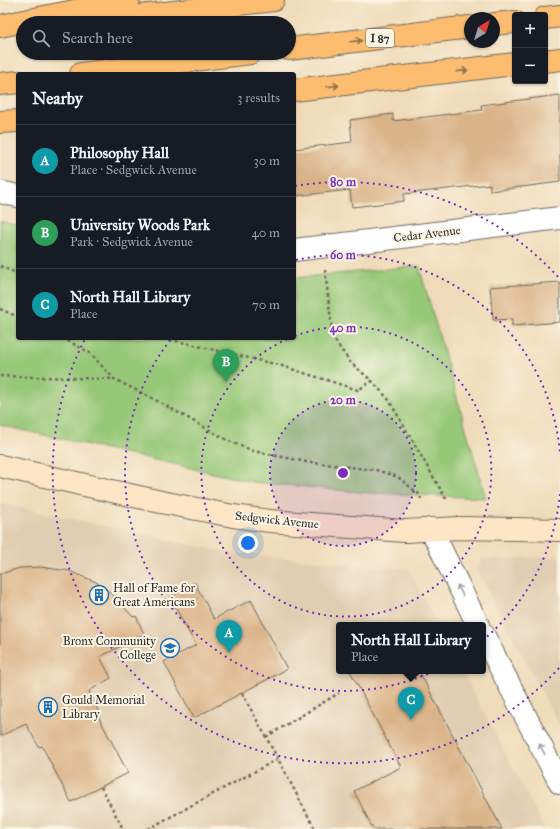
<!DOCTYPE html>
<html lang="en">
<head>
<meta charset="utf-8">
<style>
  :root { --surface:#171b24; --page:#20242c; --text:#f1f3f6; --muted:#9ea1a6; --line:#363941; --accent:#1f6fb2 }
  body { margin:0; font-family:"IM FELL Great Primer",serif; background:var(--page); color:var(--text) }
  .controls { position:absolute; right:12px; top:12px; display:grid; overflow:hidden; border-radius:4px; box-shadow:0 1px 3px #0004 }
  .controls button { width:36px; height:36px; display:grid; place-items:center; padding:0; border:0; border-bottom:1px solid var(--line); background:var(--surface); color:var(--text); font:20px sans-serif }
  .compass { position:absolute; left:464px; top:12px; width:36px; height:36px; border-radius:50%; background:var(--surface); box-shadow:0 1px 3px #0004; rotate:38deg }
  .you { position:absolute; left:248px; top:543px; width:14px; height:14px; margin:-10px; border:3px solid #fff; border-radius:50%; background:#1a73e8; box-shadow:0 0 0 6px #1a73e833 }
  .badge { display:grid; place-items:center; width:26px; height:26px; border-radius:50%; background:var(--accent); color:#fff; font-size:13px; font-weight:700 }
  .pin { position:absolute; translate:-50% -33px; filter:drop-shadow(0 1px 2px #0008) }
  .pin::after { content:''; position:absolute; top:21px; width:14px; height:12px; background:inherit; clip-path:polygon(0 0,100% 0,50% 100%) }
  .popup { position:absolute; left:336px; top:622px; width:150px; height:52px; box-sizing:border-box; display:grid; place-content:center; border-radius:4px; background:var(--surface); filter:drop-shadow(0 1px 3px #0005); font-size:13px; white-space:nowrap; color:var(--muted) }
  .popup b { font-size:15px; color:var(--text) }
  .popup::after { content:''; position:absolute; left:50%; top:100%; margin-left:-8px; border:8px solid transparent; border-top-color:var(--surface) }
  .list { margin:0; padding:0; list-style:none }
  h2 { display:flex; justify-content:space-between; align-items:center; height:52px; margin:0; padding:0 16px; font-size:17px }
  h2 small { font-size:13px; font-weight:400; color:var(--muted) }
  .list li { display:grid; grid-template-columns:26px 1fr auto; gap:12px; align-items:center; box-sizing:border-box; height:72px; padding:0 16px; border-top:1px solid var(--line) }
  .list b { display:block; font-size:15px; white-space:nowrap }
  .list p { margin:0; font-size:13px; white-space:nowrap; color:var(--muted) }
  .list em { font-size:13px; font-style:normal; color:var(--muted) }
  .icon { flex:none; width:22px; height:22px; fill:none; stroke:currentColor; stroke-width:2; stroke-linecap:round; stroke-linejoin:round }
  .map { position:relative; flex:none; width:560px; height:829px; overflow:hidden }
  .search { position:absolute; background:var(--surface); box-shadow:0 1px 3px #0004; left:16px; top:16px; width:280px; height:44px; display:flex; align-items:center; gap:10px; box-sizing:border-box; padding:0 14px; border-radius:22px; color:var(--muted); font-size:15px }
  .panel { position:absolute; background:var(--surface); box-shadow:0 1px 3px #0004; left:16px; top:72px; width:280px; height:268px; border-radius:4px }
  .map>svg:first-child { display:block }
  .built { fill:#e1cdb1 }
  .green { fill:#97c878; stroke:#617a52 }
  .building { fill:#dab489 }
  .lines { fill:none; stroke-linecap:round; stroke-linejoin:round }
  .minor-casing { stroke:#70695d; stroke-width:24 }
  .secondary-casing { stroke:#70695d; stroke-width:24 }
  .motorway-casing { stroke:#70695d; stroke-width:24 }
  .path { stroke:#70695d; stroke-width:2.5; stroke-dasharray:3 3; stroke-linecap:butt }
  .minor { stroke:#fff; stroke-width:22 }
  .secondary { stroke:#fee5c5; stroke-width:22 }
  .motorway { stroke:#fcbd6f; stroke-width:22 }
  .oneway { stroke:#896d4a }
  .oneway2 { stroke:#a0a0a0 }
  .ring { fill:none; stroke:#7b2cbf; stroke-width:2; stroke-dasharray:2 4 }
  .labels { text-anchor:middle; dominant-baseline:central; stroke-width:4; stroke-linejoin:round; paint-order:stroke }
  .shield { fill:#fcf5e5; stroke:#6a6863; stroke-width:1 }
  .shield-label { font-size:11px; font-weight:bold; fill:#2b2b2b }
  .street-label { font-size:12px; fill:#2b2b2b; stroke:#fcf5e5 }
  .poi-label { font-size:12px; fill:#2b2b2b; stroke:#fcf5e5; text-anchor:start }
  .centre { fill:#7b2cbf; stroke:#fcf5e5; stroke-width:2 }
  .ring-label { font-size:12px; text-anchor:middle; font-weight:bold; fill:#7b2cbf; stroke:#fcf5e5; stroke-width:4; stroke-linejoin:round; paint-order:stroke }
</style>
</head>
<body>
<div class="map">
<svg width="560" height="829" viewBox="0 0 560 829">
  <rect width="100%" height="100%" fill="#fcf5e5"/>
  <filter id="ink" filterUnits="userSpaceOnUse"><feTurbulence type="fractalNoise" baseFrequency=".025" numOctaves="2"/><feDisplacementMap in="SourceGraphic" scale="8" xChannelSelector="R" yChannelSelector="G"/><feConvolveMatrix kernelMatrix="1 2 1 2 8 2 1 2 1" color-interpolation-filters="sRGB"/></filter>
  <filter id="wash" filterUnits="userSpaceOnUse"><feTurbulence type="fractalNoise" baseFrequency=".012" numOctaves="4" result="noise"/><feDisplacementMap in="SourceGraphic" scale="16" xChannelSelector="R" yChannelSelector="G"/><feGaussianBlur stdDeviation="0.9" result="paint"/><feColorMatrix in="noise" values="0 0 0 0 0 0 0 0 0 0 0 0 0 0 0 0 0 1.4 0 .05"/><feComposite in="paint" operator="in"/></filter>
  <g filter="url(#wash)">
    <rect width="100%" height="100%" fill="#efdbb9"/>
    <path class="built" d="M0,503L229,553L409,569L438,625H339V671H462L545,829H0Z
      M560,557V726L476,569L482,559Z"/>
    <path class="green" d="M0,221L18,226V338H294V278L419,266L486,498L370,493L253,482L0,425Z"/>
    <g id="blocks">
      <path class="building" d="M560,95V182L490,191V184L404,194V201L352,207L350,190L294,196V149L352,142L350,120L393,114V121L482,110L481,105Z
        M560,282V322L512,326V319L493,320L490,287Z
        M40,567L69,571L96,582L112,594L133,617L136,616L144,634L100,657L111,678L89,691L100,715L98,716L128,773L71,802L42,746L39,747L26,724L0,736V574L20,568Z
        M195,583L214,619L251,600L287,669L194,718L164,662L196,645L170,598Z
        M350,671H419L502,829H373L354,791L401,767Z"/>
    </g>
  </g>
  <g filter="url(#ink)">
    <use href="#blocks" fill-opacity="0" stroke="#70695d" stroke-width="1"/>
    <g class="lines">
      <g class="minor-casing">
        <path id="minor" d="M0,192L18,196
          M294,250L560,218
          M431,529L478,625
          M483,634L560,783"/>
      </g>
      <g class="secondary-casing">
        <path id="secondary" d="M0,466L161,502L233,516L270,521L405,531L459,528L560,530"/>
      </g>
      <g class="motorway-casing">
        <path id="motorway" d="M545,18L560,16
          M82,23L273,0
          M494,24L515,22
          M0,26L129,0
          M289,49L470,27
          M545,61L560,59
          M81,74L250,53
          M0,84L18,82
          M294,90L515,64
          M0,122L18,121"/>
      </g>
      <path class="path" d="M0,266L18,274
        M325,270L333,338L350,362L372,381L389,400L446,499
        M0,309L18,317
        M62,338L89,352L114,379L152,398L229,441L253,451L307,462L376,470L398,477L420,495L421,499
        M164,338L279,365L358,390L372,381
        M0,376L113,379
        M242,693L278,759
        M266,737L339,693
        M101,787L123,829
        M148,829L278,759L315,829"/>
      <use href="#minor" class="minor"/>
      <use href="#secondary" class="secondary"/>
      <use href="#motorway" class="motorway"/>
    </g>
    <defs><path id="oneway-shaft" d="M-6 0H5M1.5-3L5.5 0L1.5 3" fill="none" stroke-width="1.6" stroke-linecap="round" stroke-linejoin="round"/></defs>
    <g class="oneway">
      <use href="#oneway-shaft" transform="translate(356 41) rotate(-7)"/>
      <use href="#oneway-shaft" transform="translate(462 71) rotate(-7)"/>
      <use href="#oneway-shaft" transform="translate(333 86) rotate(-7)"/>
    </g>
    <g class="oneway2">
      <use href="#oneway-shaft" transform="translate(460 590) rotate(-117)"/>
      <use href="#oneway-shaft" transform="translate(542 749) rotate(-117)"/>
    </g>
  </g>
  <circle cx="343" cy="473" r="73" fill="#7b2cbf" fill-opacity=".12"/>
  <g class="ring">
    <circle cx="343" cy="473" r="73"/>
    <path d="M295 336A145 145 0 1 1 290 338"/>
    <path d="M560 494A218 218 0 1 1 171 339M296 260A218 218 0 0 1 560 452"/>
    <path d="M559 668A291 291 0 0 1 85 339M295 186A291 291 0 0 1 559 278"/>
  </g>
  <defs>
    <g id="building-ring" transform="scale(1)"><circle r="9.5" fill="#fcf5e5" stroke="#1f6fb2" stroke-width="1.5"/><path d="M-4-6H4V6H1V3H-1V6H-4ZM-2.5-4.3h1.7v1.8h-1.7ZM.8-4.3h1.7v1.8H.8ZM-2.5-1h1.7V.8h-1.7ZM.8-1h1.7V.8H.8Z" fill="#1f6fb2"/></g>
    <g id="university-ring" transform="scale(1)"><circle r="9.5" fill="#fcf5e5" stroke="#1f6fb2" stroke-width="1.5"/><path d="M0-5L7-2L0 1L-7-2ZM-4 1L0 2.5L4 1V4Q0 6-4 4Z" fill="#1f6fb2"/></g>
  </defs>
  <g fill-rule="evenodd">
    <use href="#building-ring" x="99" y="595"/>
    <use href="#university-ring" x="170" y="648"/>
    <use href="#building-ring" x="48" y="707"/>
  </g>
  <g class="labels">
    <rect class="shield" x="366" y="29" width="28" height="18" rx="3"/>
    <g class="shield-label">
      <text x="380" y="38">I 87</text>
    </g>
    <g class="street-label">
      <text transform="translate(427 234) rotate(-7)">Cedar Avenue</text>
      <text transform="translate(277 520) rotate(6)">Sedgwick Avenue</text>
    </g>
    <g class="poi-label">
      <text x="113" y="588">Hall of Fame for<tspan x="113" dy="14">Great Americans</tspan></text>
      <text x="156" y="641" text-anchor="end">Bronx Community<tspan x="156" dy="14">College</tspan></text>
      <text x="62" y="700">Gould Memorial<tspan x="62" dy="14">Library</tspan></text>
    </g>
  </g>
  <circle cx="343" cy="473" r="6" class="centre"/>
  <g class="ring-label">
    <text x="343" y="186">80 m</text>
    <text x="343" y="259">60 m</text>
    <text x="343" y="332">40 m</text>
    <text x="343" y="404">20 m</text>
  </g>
</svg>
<div class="controls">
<button>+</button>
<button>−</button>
</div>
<svg class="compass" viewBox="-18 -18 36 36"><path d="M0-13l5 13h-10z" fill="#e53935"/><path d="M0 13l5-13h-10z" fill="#9ea1a6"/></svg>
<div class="you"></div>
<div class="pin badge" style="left:229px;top:653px;background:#0f9aa8">A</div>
<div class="pin badge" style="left:226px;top:382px;background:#2e9e5b">B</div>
<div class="pin badge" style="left:411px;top:720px;background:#0f9aa8">C</div>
<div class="popup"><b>North Hall Library</b>Place</div>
<div class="search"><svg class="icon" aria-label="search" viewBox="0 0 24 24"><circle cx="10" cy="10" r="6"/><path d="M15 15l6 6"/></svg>Search here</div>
<section class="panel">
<h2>Nearby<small>3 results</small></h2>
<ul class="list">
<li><span class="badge" style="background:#0f9aa8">A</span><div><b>Philosophy Hall</b><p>Place · Sedgwick Avenue</p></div><em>30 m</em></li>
<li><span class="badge" style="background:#2e9e5b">B</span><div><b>University Woods Park</b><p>Park · Sedgwick Avenue</p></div><em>40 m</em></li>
<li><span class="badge" style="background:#0f9aa8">C</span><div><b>North Hall Library</b><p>Place</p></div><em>70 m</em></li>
</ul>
</section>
</div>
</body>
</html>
